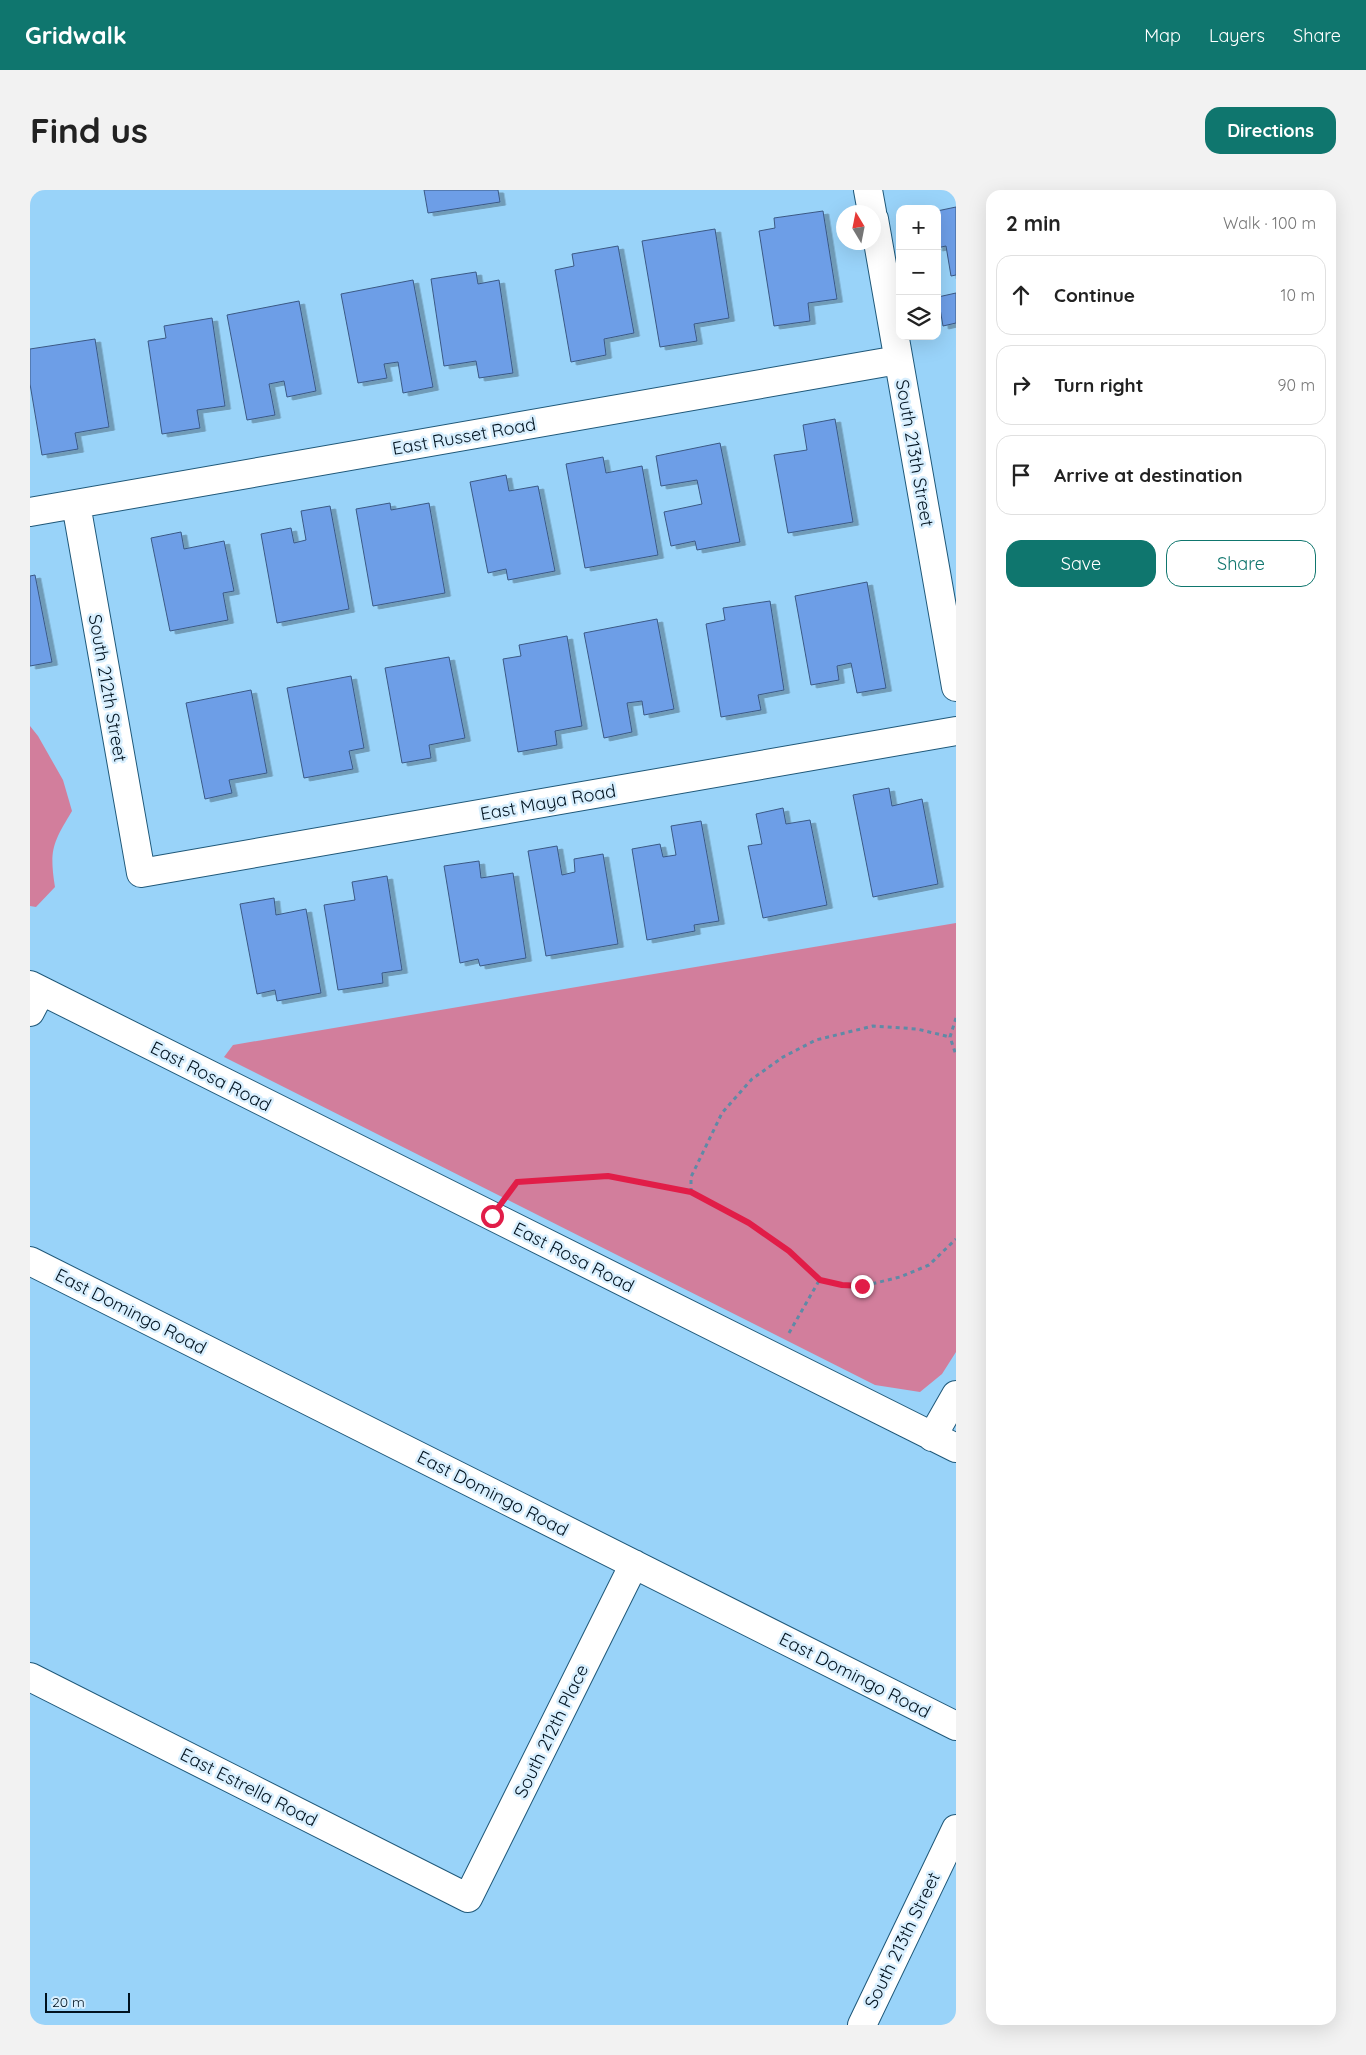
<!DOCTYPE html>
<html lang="en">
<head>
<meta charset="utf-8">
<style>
  :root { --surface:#fff; --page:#f2f2f2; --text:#222; --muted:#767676; --line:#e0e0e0; --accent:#0f766e }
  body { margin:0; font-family:Quicksand,sans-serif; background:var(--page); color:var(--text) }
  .controls { position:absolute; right:15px; top:15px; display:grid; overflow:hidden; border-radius:10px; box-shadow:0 5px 20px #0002 }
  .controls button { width:45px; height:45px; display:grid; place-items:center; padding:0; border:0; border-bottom:1px solid var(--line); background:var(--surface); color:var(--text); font:25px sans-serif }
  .compass { position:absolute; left:806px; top:15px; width:45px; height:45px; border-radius:50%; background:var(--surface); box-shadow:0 5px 20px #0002; rotate:350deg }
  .scale { position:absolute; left:15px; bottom:12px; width:85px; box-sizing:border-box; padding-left:5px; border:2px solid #00121f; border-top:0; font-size:14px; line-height:18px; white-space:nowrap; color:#00121f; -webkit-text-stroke:4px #d8effe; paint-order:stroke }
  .stop { position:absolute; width:15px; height:15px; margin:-11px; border:4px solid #e11d48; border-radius:50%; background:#fff }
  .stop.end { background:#e11d48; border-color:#fff; box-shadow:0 1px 5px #0008 }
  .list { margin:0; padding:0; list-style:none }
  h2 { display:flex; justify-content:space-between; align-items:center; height:65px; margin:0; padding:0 20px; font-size:21px }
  h2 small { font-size:16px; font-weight:400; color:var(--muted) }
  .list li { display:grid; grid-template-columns:32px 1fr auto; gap:15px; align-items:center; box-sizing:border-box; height:80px; margin:0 10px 10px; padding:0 10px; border:1px solid var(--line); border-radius:15px }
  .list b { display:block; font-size:19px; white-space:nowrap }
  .list em { font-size:16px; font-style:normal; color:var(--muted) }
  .actions { display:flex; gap:10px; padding:15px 20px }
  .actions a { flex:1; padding:11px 0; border:1px solid var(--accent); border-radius:15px; text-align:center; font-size:18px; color:var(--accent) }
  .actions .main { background:var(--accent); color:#fff }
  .icon { flex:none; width:28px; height:28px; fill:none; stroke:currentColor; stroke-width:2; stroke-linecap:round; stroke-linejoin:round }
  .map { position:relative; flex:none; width:926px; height:1835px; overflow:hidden; border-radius:15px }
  header { display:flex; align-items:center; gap:30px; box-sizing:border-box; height:70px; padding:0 25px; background:var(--accent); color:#fff }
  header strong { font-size:24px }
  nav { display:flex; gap:28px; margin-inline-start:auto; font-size:18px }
  .intro { display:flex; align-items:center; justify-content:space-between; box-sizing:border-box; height:120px; padding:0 30px }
  h1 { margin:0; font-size:35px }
  .button { padding:12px 22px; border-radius:15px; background:var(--accent); color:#fff; font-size:18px; font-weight:700 }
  main { display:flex; gap:30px; padding:0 30px }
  aside { flex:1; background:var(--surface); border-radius:15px; box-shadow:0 5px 20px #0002 }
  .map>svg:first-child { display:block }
  .green { fill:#d27e9c }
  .building { fill:#6d9ee7; stroke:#3b5984; filter:url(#shadow) }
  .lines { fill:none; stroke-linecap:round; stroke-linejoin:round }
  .minor-casing { stroke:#1f5879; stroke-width:30 }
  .path { stroke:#5f8aa6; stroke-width:3; stroke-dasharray:4 4; stroke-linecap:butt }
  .minor { stroke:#fff; stroke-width:28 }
  .route { stroke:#e11d48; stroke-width:6 }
  .labels { text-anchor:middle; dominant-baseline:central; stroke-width:5; stroke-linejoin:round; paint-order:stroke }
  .street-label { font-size:18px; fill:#00121f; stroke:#d8effe }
</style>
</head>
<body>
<header>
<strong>Gridwalk</strong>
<nav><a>Map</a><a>Layers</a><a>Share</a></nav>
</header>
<div class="intro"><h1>Find us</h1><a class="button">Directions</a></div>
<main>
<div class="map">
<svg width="926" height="1835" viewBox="0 0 926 1835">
  <defs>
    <filter id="shadow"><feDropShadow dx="5.5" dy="3" stdDeviation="0" flood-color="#0004"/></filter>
  </defs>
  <rect width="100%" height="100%" fill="#99d3f9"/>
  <path class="green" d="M0,536L8,546L33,590L42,621C23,653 19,659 25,697L6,717L0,716Z
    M926,733V1162L912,1184L890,1202L845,1195L194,867L203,855Z"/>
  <path class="building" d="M394,0H468L470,12L398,23Z
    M926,17V85L921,86L916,56L907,58V21Z
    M793,21L807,109L778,113L780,131L744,136L729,41L745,38L744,28Z
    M685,39L699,128L664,134L667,151L630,157L612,51Z
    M588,56L604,143L574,149L576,165L541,172L525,80L544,76L542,64Z
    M446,82L448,94L469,90L483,183L449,188L446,171L414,176L401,89Z
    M383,90L403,197L373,203L368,172L354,174L357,188L328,193L311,104Z
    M926,103V133L913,136L908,107Z
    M269,111L286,201L257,207L254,191L239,194L245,225L217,230L197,125Z
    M182,128L195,216L167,220L170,238L132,244L118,151L136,148L134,136Z
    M65,149L79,237L45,243L48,259L12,265L0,194V159Z
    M805,229L823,332L758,343L744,265L777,260L773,235Z
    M690,253L710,352L667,360L665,351L641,356L634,322L672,314L667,290L631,296L626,266Z
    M573,267L576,283L612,276L628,365L555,378L536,274Z
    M476,285L479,301L508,296L525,381L478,390L476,379L458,383L440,292Z
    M360,313L361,320L399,313L415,403L343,416L326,319Z
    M300,316L319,419L247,433L231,344L261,338L264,353L276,350L271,321Z
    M151,342L154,359L194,351L204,401L193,403L198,430L140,441L121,348Z
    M5,385L22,472L0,476V386Z
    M837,392L856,498L827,503L821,473L807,476L809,490L781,495L765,406Z
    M740,411L754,500L728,505L731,520L691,527L676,434L695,430L693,418Z
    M627,429L644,519L614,525L612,511L597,513L602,542L574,548L554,443Z
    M537,446L552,536L525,541L527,555L488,562L473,469L491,466L489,455Z
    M419,467L435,548L399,555L401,568L372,573L355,478Z
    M321,486L334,558L319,561L323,579L274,588L257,498Z
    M221,500L237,583L199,590L202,603L175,609L156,513Z
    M859,598L862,616L892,609L908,694L843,707L823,605Z
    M753,618L756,634L780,630L797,715L733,728L718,656L732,654L726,624Z
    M671,631L689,731L664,735L665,741L617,750L602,659L630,654L633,667L646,665L641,636Z
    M527,656L532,685L545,682L544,669L573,664L588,754L516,766L498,661Z
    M449,671L451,688L483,683L496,768L450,776L448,769L430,773L414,676Z
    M357,686L372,780L352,783L353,793L308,800L294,715L325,710L322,692Z
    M244,708L246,725L276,719L291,803L247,811L245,800L227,804L210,714Z"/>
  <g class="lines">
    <g class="minor-casing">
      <path id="minor" d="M838,0L842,22
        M844,29L926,497
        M46,314L111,683L926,541
        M0,322L868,170
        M0,795L926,1258
        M0,822L11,801
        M0,1071L926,1536
        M902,1247L926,1205
        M0,1487L438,1708L604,1374
        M832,1835L926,1639"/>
    </g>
    <path class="path" d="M926,828L920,847L926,865
      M661,1002V987L692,923L722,889L753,867L786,850L843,836L887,839L920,847
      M479,1004L487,992L578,986L661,1002L719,1033L759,1061L790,1089L811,1095L833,1096L870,1087L899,1075L926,1049
      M759,1143L790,1089"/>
    <use href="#minor" class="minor"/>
  </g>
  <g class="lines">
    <path class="route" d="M462,1026L487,992L578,986L661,1002L719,1033L759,1061L790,1090L812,1095L832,1096"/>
  </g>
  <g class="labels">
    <g class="street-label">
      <text transform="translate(434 246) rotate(-10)">East Russet Road</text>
      <text transform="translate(885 263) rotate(80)">South 213th Street</text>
      <text transform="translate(78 498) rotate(80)">South 212th Street</text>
      <text transform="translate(518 612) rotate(-10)">East Maya Road</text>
      <text transform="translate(181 886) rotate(27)">East Rosa Road</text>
      <text transform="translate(544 1067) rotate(27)">East Rosa Road</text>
      <text transform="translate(101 1121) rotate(27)">East Domingo Road</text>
      <text transform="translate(463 1303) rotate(27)">East Domingo Road</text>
      <text transform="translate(825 1485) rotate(27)">East Domingo Road</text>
      <text transform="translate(521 1541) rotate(-64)">South 212th Place</text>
      <text transform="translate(219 1597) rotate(27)">East Estrella Road</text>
      <text transform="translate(872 1750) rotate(-64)">South 213th Street</text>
    </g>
  </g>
</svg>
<div class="controls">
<button>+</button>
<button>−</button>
<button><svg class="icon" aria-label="layers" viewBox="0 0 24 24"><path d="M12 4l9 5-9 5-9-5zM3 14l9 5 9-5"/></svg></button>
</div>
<svg class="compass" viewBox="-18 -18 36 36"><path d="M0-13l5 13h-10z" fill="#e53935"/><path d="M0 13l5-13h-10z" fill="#767676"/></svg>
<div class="scale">20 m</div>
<div class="stop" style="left:462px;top:1026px"></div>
<div class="stop end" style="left:832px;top:1096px"></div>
</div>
<aside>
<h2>2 min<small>Walk · 100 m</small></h2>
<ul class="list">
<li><svg class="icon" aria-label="ahead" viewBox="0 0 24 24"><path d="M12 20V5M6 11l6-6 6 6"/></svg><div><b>Continue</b></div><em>10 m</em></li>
<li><svg class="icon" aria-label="right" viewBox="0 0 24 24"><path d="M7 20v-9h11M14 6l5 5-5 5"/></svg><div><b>Turn right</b></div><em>90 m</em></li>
<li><svg class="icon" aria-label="arrive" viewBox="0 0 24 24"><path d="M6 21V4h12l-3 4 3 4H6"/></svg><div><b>Arrive at destination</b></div></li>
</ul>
<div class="actions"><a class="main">Save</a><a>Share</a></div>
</aside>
</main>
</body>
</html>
